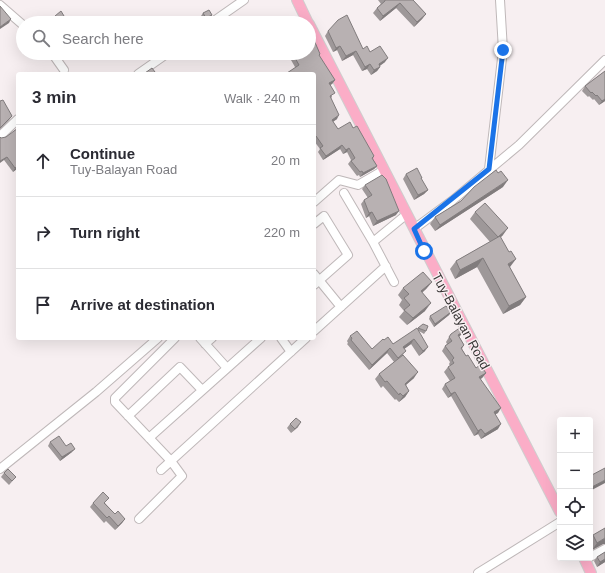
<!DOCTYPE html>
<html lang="en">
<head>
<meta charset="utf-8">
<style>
  :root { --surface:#fff; --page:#f7f7f7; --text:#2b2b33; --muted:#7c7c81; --line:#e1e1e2 }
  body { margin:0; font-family:Arial,sans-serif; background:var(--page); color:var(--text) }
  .controls { position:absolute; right:12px; bottom:12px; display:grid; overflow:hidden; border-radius:4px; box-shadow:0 4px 16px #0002 }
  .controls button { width:36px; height:36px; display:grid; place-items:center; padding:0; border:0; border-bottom:1px solid var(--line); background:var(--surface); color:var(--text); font:20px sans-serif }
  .stop { position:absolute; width:12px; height:12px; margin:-9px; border:3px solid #1a73e8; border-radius:50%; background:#fff }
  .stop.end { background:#1a73e8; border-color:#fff; box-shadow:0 1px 4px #0008 }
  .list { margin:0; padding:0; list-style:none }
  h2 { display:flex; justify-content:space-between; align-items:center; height:52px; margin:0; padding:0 16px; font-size:17px }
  h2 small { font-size:13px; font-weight:400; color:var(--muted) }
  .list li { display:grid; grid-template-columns:26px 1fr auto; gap:12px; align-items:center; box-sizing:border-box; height:72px; padding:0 16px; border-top:1px solid var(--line) }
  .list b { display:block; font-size:15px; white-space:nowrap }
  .list p { margin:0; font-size:13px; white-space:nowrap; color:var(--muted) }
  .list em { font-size:13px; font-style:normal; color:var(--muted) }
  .icon { flex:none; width:22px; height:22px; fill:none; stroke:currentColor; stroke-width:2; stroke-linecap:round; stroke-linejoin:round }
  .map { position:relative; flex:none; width:605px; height:573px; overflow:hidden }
  .search { position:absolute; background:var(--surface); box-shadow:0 4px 16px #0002; left:16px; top:16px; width:300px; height:44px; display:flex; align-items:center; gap:10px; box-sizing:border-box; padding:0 14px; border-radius:22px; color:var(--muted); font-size:15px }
  .panel { position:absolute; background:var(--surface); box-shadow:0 4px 16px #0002; left:16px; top:72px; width:300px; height:268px; border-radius:4px }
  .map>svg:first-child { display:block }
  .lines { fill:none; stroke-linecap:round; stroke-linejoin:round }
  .minor-casing { stroke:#bfb8b9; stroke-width:10 }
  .major-casing { stroke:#cfcece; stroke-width:12 }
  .minor { stroke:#fff; stroke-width:8 }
  .major { stroke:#fbadc7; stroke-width:10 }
  .wall { fill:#9e9899 }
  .shaded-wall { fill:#817c7d }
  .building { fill:#b8b1b2; stroke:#817c7d }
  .route { stroke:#1a73e8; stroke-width:5 }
  .labels { text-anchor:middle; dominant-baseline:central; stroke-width:3; stroke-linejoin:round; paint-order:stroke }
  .street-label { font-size:13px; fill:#373434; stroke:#f7eff1 }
</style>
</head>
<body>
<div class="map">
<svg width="605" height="573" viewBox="0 0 605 573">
  <rect width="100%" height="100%" fill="#f7eff1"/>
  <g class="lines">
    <g class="minor-casing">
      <path id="minor" d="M0,5L23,25
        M211,23L244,0
        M52,53L64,70
        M138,74L168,53
        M0,136L18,119
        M489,169L503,50L500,0
        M344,193L373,242
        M314,202L339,180L358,185L384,170
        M314,224L324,216L348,255L314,285
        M414,229L453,200L519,145L605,60
        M314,274L341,307
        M394,282L373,242L407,214
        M314,331L386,266
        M200,338L227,368
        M281,338L291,352
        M205,344L212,338
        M128,416L180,367L202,390
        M149,438L261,338
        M0,469L96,392L158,338
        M161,470L306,338
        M139,519L182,476L171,461L115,402V398L175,338
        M590,557L605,549
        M478,573L560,522"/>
    </g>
    <g class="major-casing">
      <path id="major" d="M297,0L308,23
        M309,24L560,512
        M584,558L591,573"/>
    </g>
    <use href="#minor" class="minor"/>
    <use href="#major" class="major"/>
  </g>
  <path class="wall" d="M378,0H413L426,14L422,19L414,27L396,8L380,21L373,13L377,8L381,4Z
    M203,13L212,15L210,17L204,21L201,16Z
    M55,16H64L63,18L56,23L53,19Z
    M328,31L370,52L385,62L380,66V67L377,71L371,75L367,69L362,71L353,55L342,61L337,50L333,52L325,36Z
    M296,53H309L319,56L335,80L332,84L330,85L332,97L331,98L337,119L333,122L338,129L353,128L374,156L373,159L377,166L374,169L360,177L359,175L357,176L348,164L351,160L347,152L343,154L340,149L323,160L318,152L320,149L314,141V74L295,67L291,60L294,56L297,55Z
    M605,71V101L599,105L594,99L593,100L589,96L588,97L582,91L585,86Z
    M0,137L18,168L13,172L4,160Z
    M406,174L428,190L424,194L414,200L403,179Z
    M365,185L396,215L373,226L369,216L366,218L361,204L364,200L368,198L362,189Z
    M503,187L435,231L430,224L435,217L461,201Z
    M475,212L503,235L500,238L510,268L526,297L520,305L503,314L477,267L455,279L450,269L456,261L490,242L470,219Z
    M432,282L426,289L422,293L425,311L407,325L399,317L404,311L399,305L402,300L398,295L403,288Z
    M451,312L449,315L434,327L429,319L430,316Z
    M418,328L426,331L424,334L419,331L425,351L419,356L411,344L404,349L403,356L414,378L406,385L409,391L405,397L399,402L396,399L395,400L383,386L381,388L375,379L379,374L394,362L387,353L369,370L347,344L348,343L347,341L350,336L372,349L384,340L393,344L418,329Z
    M464,331L459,336L464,345L462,349L466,356L476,368L486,373L482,378L480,379L498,413L495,414L498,429L481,439L478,434L474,436L451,396L448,398L442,389L445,384L450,381L444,372L448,367L450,366L449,364L450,362L442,351L445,346L447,344L446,342L451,334Z
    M290,424L298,427L291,433L287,428Z
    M50,442L66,446L72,452L60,461L48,446Z
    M4,473L16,477L9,485L1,477Z
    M93,503H105L115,514L125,519L122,523L115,530L106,521L104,523L90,507Z
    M593,535L603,544L592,550L590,546V539Z
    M605,552V562L597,567L594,561L597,557Z"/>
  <path class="shaded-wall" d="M400,3L396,8L380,21L383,16Z
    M426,14L422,19L414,27L417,22Z
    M212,15L210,17L204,21L206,18Z
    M11,19L9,23L0,29V27Z
    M340,46L337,50L333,52L336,48Z
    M356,51L353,55L342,61L346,56Z
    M388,58L385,62L376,68L379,64Z
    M370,64L367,69L362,71L365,67Z
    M380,67L377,71L371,75L374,70Z
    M335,80L332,84L326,87L329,83Z
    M605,99V101L599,105L602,101Z
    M339,115L337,119L329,124L332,120Z
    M12,116L9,120L0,129V128Z
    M342,145L340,149L323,160L326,156Z
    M349,148L347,152L343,154L346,150Z
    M7,157L4,160L0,163V161Z
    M18,166V168L13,172L15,168Z
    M377,166L374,169L360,177L363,173Z
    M508,180L503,187L435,231L440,225Z
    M428,190L424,194L414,200L418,195Z
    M399,211L396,215L373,226L377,221Z
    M372,212L369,216L366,218L369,213Z
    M508,228L503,235L493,244L498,237Z
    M483,258L477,267L455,279L460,270Z
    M516,259L510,267L502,272L508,264Z
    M432,282L426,289L415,298L421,291Z
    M526,297L520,305L503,314L509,306Z
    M431,303L425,311L407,325L413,318Z
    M451,312L449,315L434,327L435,324Z
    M464,331L461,335L455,340L458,335Z
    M414,339L411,344L400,352L403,347Z
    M428,347L425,351L419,356L423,351Z
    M390,348L387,353L369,370L372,365Z
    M418,372L414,378L401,389L405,384Z
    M486,373L482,378L476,382L479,377Z
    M409,391L405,397L399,402L403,396Z
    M455,392L451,396L448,398L451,394Z
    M501,408L498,413L490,417L494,412Z
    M301,422L298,427L291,433L295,429Z
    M501,424L498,429L481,439L485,434Z
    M481,429L478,434L474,436L478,431Z
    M75,449L72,452L60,461L62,457Z
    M605,480V483L590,491V488Z
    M125,519L122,523L115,530L118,526Z
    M605,538V544H603L592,550L597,543Z
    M605,559V562L597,567L600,562Z"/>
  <path class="building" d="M385,0H413L426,14L417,22L400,3L383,16L377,8L385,1Z
    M0,6L11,19L0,27Z
    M209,10L212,15L206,18L203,13Z
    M61,11L64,16L58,21L55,16Z
    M347,15L363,49L367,46L370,52L380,46L388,58L379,64L380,67L374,70L370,64L365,67L356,51L346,56L340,46L336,48L328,31L338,20Z
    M309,40L311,42L314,40L320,54L319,55L335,80L329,83L335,93L330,96L339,115L332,120L338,129L350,122L353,128L357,126L374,156L372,158L377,166L363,173L362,171L360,172L351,161L355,158L349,148L346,150L342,145L326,156L320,148L323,146L316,136L314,137V74H288L287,73L299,65L294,56L300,53H309Z
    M152,68L155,72L152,74H146L145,73Z
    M605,71V99L602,101L597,95L596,96L592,92L591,93L585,86Z
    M3,100L12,116L0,128V101Z
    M18,128V166L15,168L7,157L0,161V137L1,138L6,137Z
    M417,168L422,178H421L428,190L418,195L406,174Z
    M496,170L498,173L501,171L508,180L440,225L435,217L461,201L474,187Z
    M382,175L386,179L399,211L377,221L372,212L369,213L364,200L372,195L365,185Z
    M485,203L508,228L498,237L475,212Z
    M500,236L509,252L511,251L516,259L508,264L526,297L509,306L483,258L460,270L456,261Z
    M423,272L432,282L421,291L431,303L413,318L404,310L410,305L404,298L409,294L403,288Z
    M446,306L451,312L435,324L430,316Z
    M423,324L428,326L426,331L418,328Z
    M461,327L464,331L458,335L464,345L461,348L466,356L468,355L476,368L480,365L486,373L479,377L501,408L494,412L501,424L485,434L481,429L478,431L455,392L451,394L445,384L455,378L448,367L454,363L452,360L454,358L445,346L452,341L449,337L451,334Z
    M417,328L428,347L423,351L414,339L403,347L406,351L398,358L390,348L372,365L351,340L352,338L350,336L357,331L372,349L383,339L384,340L388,337L393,344Z
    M403,355L418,372L405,384L409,391L403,396L400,393L399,395L387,381L385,382L379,374Z
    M296,418L301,422L295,429L290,424Z
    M59,436L66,446L71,443L75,449L62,457L50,442Z
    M605,468V480L590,488V476Z
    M8,469L16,477L12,481L4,473Z
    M103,492L109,498L104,503L115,514L118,511L125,519L118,526L109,516L107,518L93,503Z
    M605,528V538L597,543L593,535Z
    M605,552V559L600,562L597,557Z"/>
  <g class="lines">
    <path class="route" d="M424,251L414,229L489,169L503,50"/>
  </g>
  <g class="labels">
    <g class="street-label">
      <text transform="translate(461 321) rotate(62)">Tuy-Balayan Road</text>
    </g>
  </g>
</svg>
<div class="controls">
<button>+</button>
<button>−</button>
<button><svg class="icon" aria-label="locate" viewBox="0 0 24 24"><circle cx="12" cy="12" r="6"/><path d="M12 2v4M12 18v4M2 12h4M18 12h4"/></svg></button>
<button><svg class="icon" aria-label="layers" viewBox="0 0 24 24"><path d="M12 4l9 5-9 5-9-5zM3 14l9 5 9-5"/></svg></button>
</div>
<div class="stop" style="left:424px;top:251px"></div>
<div class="stop end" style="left:503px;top:50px"></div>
<div class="search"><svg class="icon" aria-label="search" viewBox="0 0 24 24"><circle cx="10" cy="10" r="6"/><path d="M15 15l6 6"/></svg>Search here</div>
<section class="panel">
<h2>3 min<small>Walk · 240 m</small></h2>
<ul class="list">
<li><svg class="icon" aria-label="ahead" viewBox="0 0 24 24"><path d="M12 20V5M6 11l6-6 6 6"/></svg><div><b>Continue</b><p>Tuy-Balayan Road</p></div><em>20 m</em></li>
<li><svg class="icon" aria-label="right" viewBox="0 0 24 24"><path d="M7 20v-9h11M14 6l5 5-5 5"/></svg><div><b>Turn right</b></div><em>220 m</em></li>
<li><svg class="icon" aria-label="arrive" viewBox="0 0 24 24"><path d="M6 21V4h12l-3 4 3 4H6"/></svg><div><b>Arrive at destination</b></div></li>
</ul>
</section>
</div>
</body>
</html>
